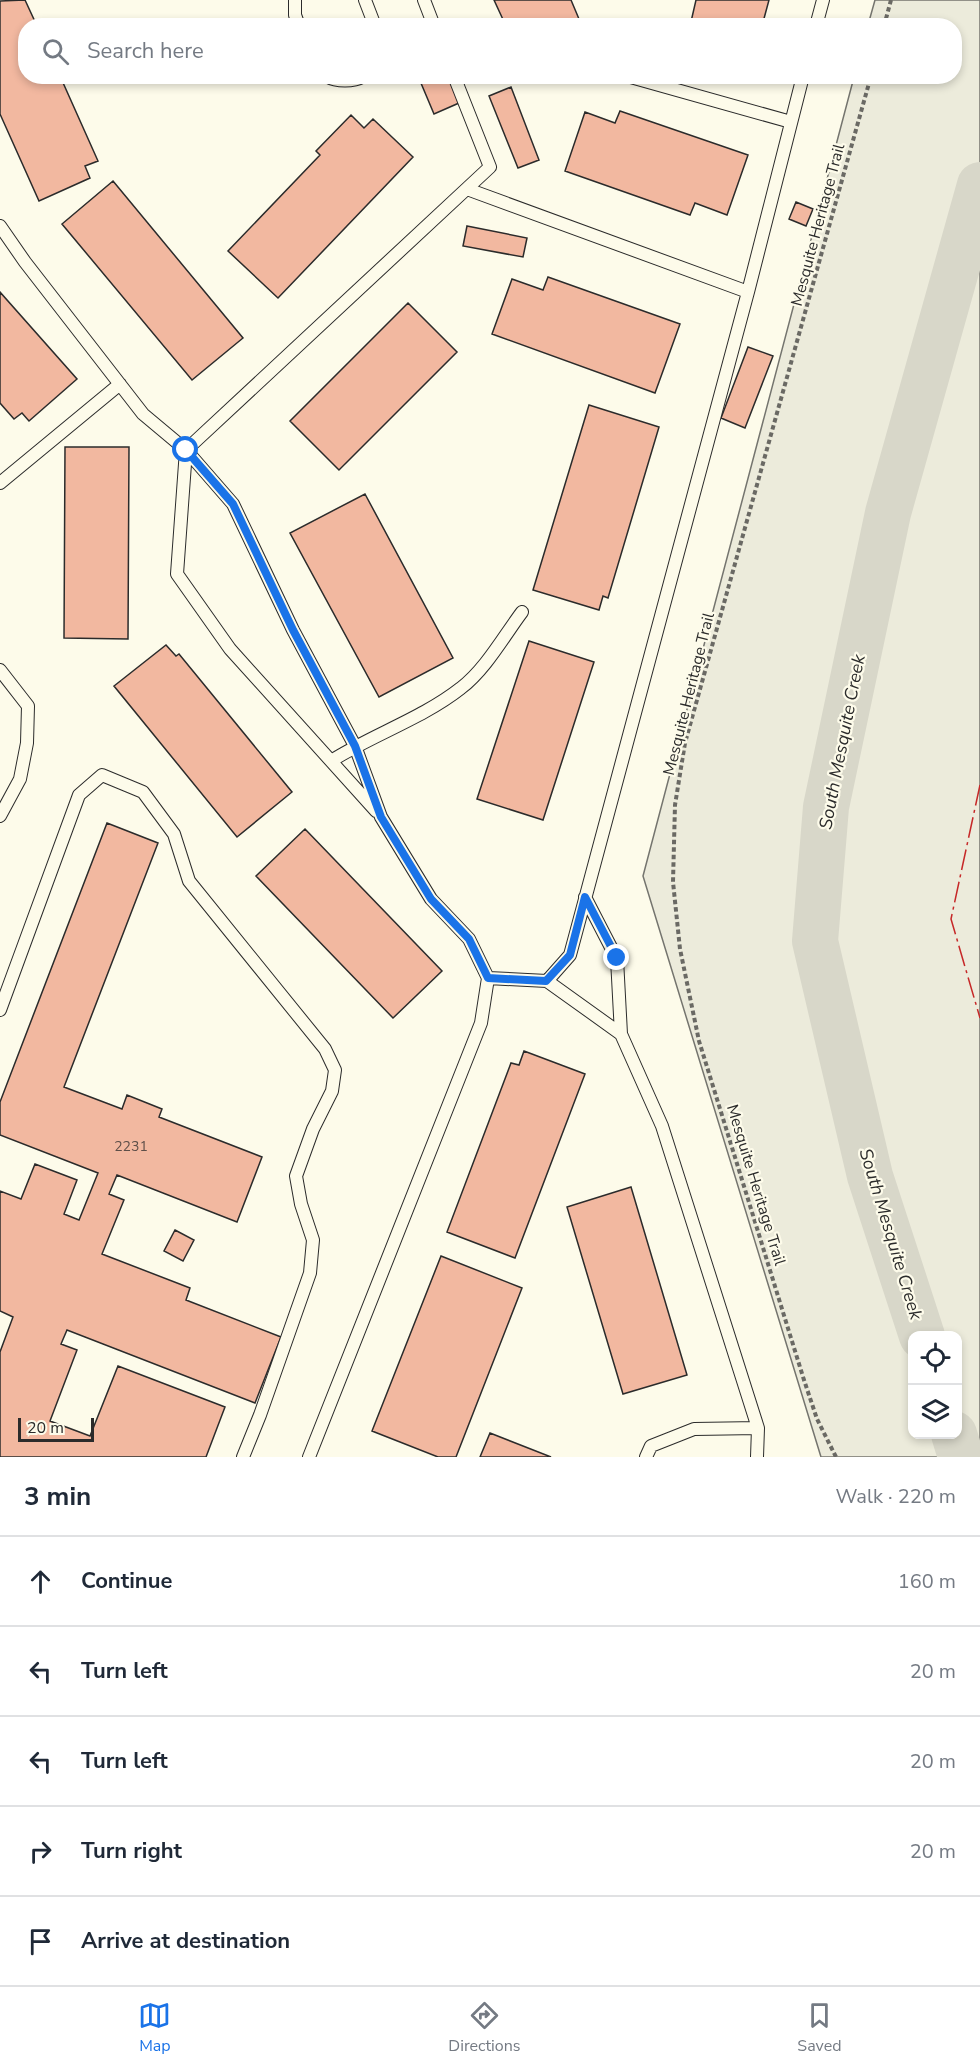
<!DOCTYPE html>
<html lang="en">
<head>
<meta charset="utf-8">
<style>
  :root { --surface:#fff; --page:#f2f2f3; --text:#1f2937; --muted:#747a83; --line:#e0e1e3; --accent:#1a73e8 }
  body { margin:0; font-family:"Nunito Sans",sans-serif; background:var(--page); color:var(--text) }
  .controls { position:absolute; right:18px; bottom:18px; display:grid; overflow:hidden; border-radius:12px; box-shadow:0 3px 9px #0003 }
  .controls button { width:54px; height:54px; display:grid; place-items:center; padding:0; border:0; border-bottom:2px solid var(--line); background:var(--surface); color:var(--text); font:30px sans-serif }
  .scale { position:absolute; left:18px; bottom:15px; width:76px; box-sizing:border-box; padding-left:6px; border:3px solid #2b2b2b; border-top:0; font-size:16px; line-height:21px; white-space:nowrap; color:#2b2b2b; -webkit-text-stroke:4px #fdfbea; paint-order:stroke }
  .stop { position:absolute; width:18px; height:18px; margin:-14px; border:4px solid #1a73e8; border-radius:50%; background:#fff }
  .stop.end { background:#1a73e8; border-color:#fff; box-shadow:0 2px 6px #0008 }
  .list { margin:0; padding:0; list-style:none }
  h2 { display:flex; justify-content:space-between; align-items:center; height:78px; margin:0; padding:0 24px; font-size:26px }
  h2 small { font-size:20px; font-weight:400; color:var(--muted) }
  .list li { display:grid; grid-template-columns:39px 1fr auto; gap:18px; align-items:center; box-sizing:border-box; height:90px; padding:0 24px; border-top:2px solid var(--line) }
  .list b { display:block; font-size:22px; white-space:nowrap }
  .list em { font-size:20px; font-style:normal; color:var(--muted) }
  .icon { flex:none; width:33px; height:33px; fill:none; stroke:currentColor; stroke-width:2; stroke-linecap:round; stroke-linejoin:round }
  .map { position:relative; flex:none; width:980px; height:1457px; overflow:hidden }
  .search { position:absolute; background:var(--surface); box-shadow:0 3px 9px #0003; left:18px; right:18px; top:18px; height:66px; display:flex; align-items:center; gap:15px; box-sizing:border-box; padding:0 21px; border-radius:24px; color:var(--muted); font-size:22px }
  .sheet { height:528px; background:var(--surface) }
  nav { display:flex; justify-content:space-around; align-items:center; box-sizing:border-box; height:84px; border-top:2px solid var(--line); background:var(--surface); font-size:16px; color:var(--muted) }
  nav a { display:grid; justify-items:center; gap:3px }
  nav .on { color:var(--accent) }
  .map>svg:first-child { display:block }
  .green { fill:#ecebdb; stroke:#74746e; stroke-width:1.5; fill-rule:evenodd }
  .lines { fill:none; stroke-linecap:round; stroke-linejoin:round }
  .river { stroke:#d8d7c9; stroke-width:46 }
  .building { fill:#f2b8a0; stroke:#2b2b2b; stroke-width:1.5 }
  .service-casing { stroke:#2b2b2b; stroke-width:14 }
  .path { stroke:#6a6964; stroke-width:4; stroke-dasharray:4.5 3; stroke-linecap:butt }
  .service { stroke:#fdfbea; stroke-width:12 }
  .power { stroke:#c62828; stroke-width:1.5; stroke-dasharray:21 4.5 3 4.5; stroke-linecap:butt }
  .route { stroke:#1a73e8; stroke-width:8 }
  .labels { text-anchor:middle; dominant-baseline:central; stroke-width:4.5; stroke-linejoin:round; paint-order:stroke }
  .number-label { font-size:14px; fill:#5d4e48 }
  .street-label { font-size:16px; fill:#2b2b2b; stroke:#fdfbea }
  .water-label { font-size:18px; font-style:italic; fill:#2b2b2b; stroke:#fdfbea }
</style>
</head>
<body>
<div class="map">
<svg width="980" height="1457" viewBox="0 0 980 1457">
  <rect width="100%" height="100%" fill="#fdfbea"/>
  <path class="green" d="M875,0H980V1457H821L643,876L854,77L954,76V26L868,25ZM912,1336H958V1434H912Z"/>
  <g class="lines">
    <path class="river" d="M922,1336L870,1176L815,941L826,807L888,513L980,185
      M954,1434L961,1457"/>
  </g>
  <path class="building" d="M25,0L37,26H26V76H60L98,161L85,166L90,178L39,201L0,114V1Z
    M494,0H571L579,19L570,22L571,26H506Z
    M696,0H769L762,26H690Z
    M418,76H448L459,103L434,114Z
    M511,87L539,160L518,168L489,96Z
    M620,111L748,155L727,215L695,203L690,215L565,171L585,112L615,123Z
    M351,115L364,128L373,119L413,157L278,298L228,251L320,155L316,151Z
    M113,181L243,338L192,380L62,224Z
    M796,202L813,209L806,226L789,219Z
    M467,226L527,238L523,257L463,246Z
    M548,277L680,324L655,393L492,334L512,279L543,290Z
    M0,292L77,379L29,421L22,413L14,419L0,403Z
    M408,303L457,352L339,470L290,421Z
    M748,347L773,356L745,428L721,418Z
    M589,405L659,427L608,598L603,596L599,610L533,590Z
    M65,447H129L128,639L64,638Z
    M365,494L453,658L379,697L290,533Z
    M529,641L594,662L543,820L477,799Z
    M166,645L176,656L179,654L292,792L237,837L114,686Z
    M107,823L158,843L64,1087L122,1109L127,1095L162,1109L159,1117L262,1157L237,1222L117,1175L109,1194L124,1200L102,1254L190,1288L186,1300L281,1337L255,1403L67,1330L61,1344L77,1350L50,1421L90,1436L118,1366L225,1407L206,1457H0V1352L13,1317L0,1311V1191L21,1199L35,1164L77,1180L64,1214L79,1220L98,1173L0,1135V1102Z
    M305,829L442,971L393,1018L256,876Z
    M524,1051L585,1074L515,1258L447,1232L511,1063L519,1065Z
    M631,1187L687,1375L623,1394L567,1207Z
    M175,1230L194,1240L183,1261L164,1251Z
    M441,1256L522,1288L456,1457H438L372,1431Z
    M490,1433L551,1457H480Z"/>
  <g class="lines">
    <g class="service-casing">
      <path id="service" d="M295,0V15L299,26
        M365,0L375,26
        M424,0L434,26
        M816,26L823,0
        M326,76C337,82 353,82 364,76
        M627,76L791,122
        M467,189L748,292L570,955L547,981L488,978
        M0,226L25,262L143,414L186,450L233,504L293,630L355,746L381,817L431,899L469,939L488,978L481,1023L309,1457
        M748,292L803,76
        M0,483L120,384
        M0,670L28,706L27,743L20,779L0,816
        M331,761C372,735 423,718 461,688C485,670 504,636 522,612
        M376,811L230,649L177,574L186,450L490,167L454,76
        M585,897L617,959L621,1034
        M547,981L621,1034L662,1126L758,1428L757,1457
        M0,1010L79,795L102,775L143,792L174,834L189,881L325,1049L335,1070L332,1091L313,1129L296,1176L301,1204L313,1240L310,1273L260,1415L243,1457
        M646,1457L651,1446L694,1429L758,1428"/>
    </g>
    <path class="path" d="M884,26L891,0
      M836,1457L817,1419L804,1380L699,1041L680,949L673,882L675,805L685,743L871,76"/>
    <use href="#service" class="service"/>
    <path class="power" d="M980,785L951,919L980,1018"/>
  </g>
  <g class="lines">
    <path class="route" d="M186,450L233,504L293,630L355,746L381,817L431,899L469,939L488,978L546,981L570,955L585,897L617,958"/>
  </g>
  <g class="labels">
    <g class="number-label">
      <text x="131" y="1146">2231</text>
    </g>
    <g class="street-label">
      <text transform="translate(818 225) rotate(-75)">Mesquite Heritage Trail</text>
      <text transform="translate(689 694) rotate(-76)">Mesquite Heritage Trail</text>
      <text transform="translate(756 1185) rotate(73)">Mesquite Heritage Trail</text>
    </g>
    <g class="water-label">
      <text transform="translate(842 742) rotate(-79)">South Mesquite Creek</text>
      <text transform="translate(891 1234) rotate(73)">South Mesquite Creek</text>
    </g>
  </g>
</svg>
<div class="controls">
<button><svg class="icon" aria-label="locate" viewBox="0 0 24 24"><circle cx="12" cy="12" r="6"/><path d="M12 2v4M12 18v4M2 12h4M18 12h4"/></svg></button>
<button><svg class="icon" aria-label="layers" viewBox="0 0 24 24"><path d="M12 4l9 5-9 5-9-5zM3 14l9 5 9-5"/></svg></button>
</div>
<div class="scale">20 m</div>
<div class="stop" style="left:186px;top:450px"></div>
<div class="stop end" style="left:617px;top:958px"></div>
<div class="search"><svg class="icon" aria-label="search" viewBox="0 0 24 24"><circle cx="10" cy="10" r="6"/><path d="M15 15l6 6"/></svg>Search here</div>
</div>
<section class="sheet">
<h2>3 min<small>Walk · 220 m</small></h2>
<ul class="list">
<li><svg class="icon" aria-label="ahead" viewBox="0 0 24 24"><path d="M12 20V5M6 11l6-6 6 6"/></svg><div><b>Continue</b></div><em>160 m</em></li>
<li><svg class="icon" aria-label="left" viewBox="0 0 24 24"><path d="M17 20v-9H6M10 6l-5 5 5 5"/></svg><div><b>Turn left</b></div><em>20 m</em></li>
<li><svg class="icon" aria-label="left" viewBox="0 0 24 24"><path d="M17 20v-9H6M10 6l-5 5 5 5"/></svg><div><b>Turn left</b></div><em>20 m</em></li>
<li><svg class="icon" aria-label="right" viewBox="0 0 24 24"><path d="M7 20v-9h11M14 6l5 5-5 5"/></svg><div><b>Turn right</b></div><em>20 m</em></li>
<li><svg class="icon" aria-label="arrive" viewBox="0 0 24 24"><path d="M6 21V4h12l-3 4 3 4H6"/></svg><div><b>Arrive at destination</b></div></li>
</ul>
</section>
<nav>
<a class="on"><svg class="icon" aria-label="map" viewBox="0 0 24 24"><path d="M3 6l6-2 6 2 6-2v14l-6 2-6-2-6 2zM9 4v14M15 6v14"/></svg>Map</a>
<a><svg class="icon" aria-label="directions" viewBox="0 0 24 24"><path d="M12 3l9 9-9 9-9-9zM9 14v-3h6M13 9l2 2-2 2"/></svg>Directions</a>
<a><svg class="icon" aria-label="saved" viewBox="0 0 24 24"><path d="M7 4h10v16l-5-4-5 4z"/></svg>Saved</a>
</nav>
</body>
</html>
